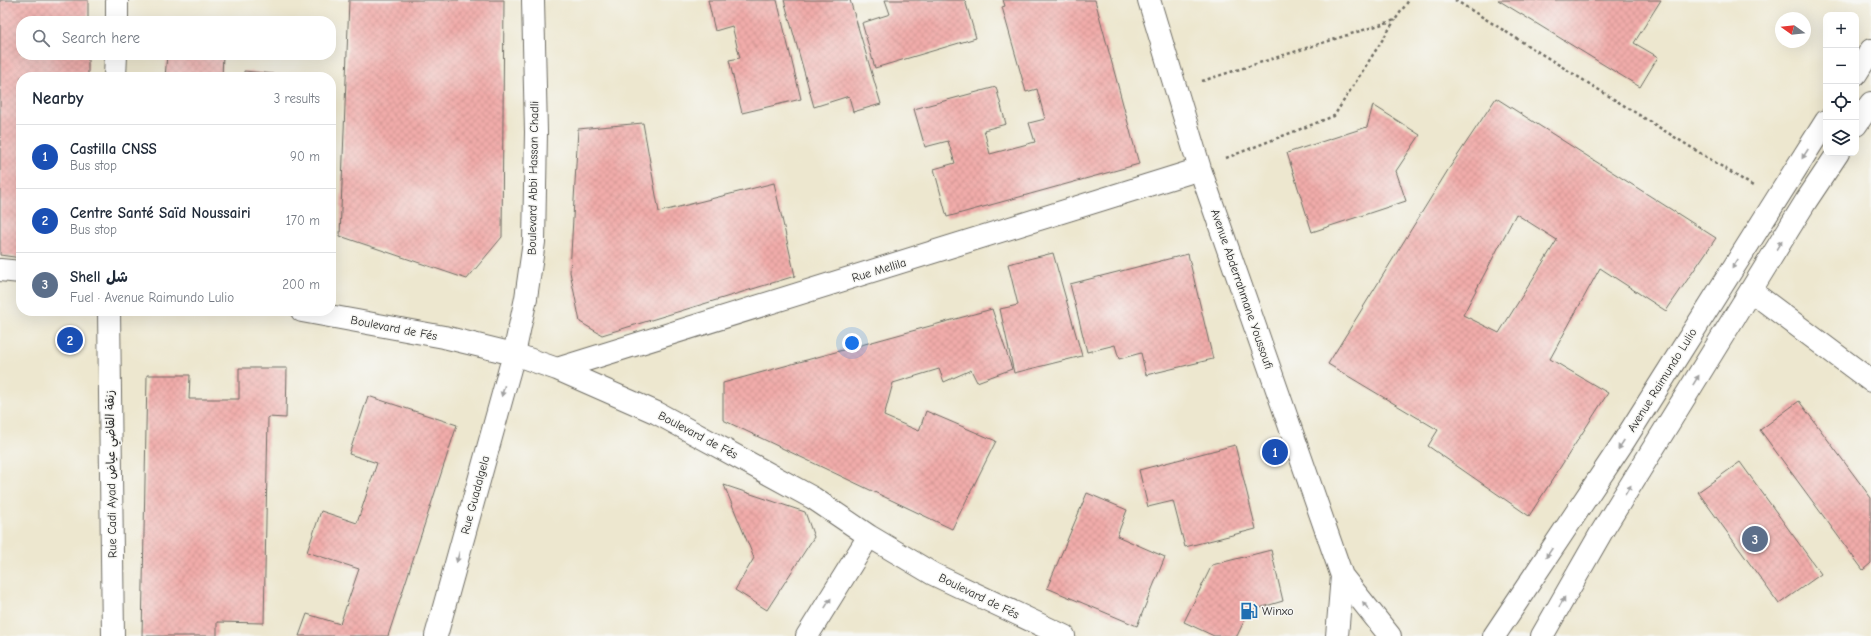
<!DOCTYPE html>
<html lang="en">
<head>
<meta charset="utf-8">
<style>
  :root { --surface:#fff; --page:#f6f6f7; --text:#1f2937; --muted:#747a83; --line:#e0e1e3; --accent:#1f6fb2 }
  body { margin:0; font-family:"Comic Neue","Playpen Sans Arabic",sans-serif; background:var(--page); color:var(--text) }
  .controls { position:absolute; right:12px; top:12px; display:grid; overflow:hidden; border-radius:8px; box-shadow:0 4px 16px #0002 }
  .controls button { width:36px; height:36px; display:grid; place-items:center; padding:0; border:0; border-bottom:1px solid var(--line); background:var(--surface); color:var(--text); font:20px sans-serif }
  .compass { position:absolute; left:1775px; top:12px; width:36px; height:36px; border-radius:50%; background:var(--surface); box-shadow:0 4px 16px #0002; rotate:285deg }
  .you { position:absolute; left:852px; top:343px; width:14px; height:14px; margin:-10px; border:3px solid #fff; border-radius:50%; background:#1a73e8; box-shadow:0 0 0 6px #1a73e833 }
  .badge { display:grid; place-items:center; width:26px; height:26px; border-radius:50%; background:var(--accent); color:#fff; font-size:13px; font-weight:700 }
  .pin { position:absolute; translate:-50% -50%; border:2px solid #fff; box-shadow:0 1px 4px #0006 }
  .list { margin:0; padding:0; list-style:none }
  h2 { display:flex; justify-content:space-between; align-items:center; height:52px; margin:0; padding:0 16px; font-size:17px }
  h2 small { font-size:13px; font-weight:400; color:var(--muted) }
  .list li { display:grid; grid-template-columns:26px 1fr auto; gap:12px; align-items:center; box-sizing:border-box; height:64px; padding:0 16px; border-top:1px solid var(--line) }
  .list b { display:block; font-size:15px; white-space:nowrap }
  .list p { margin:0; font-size:13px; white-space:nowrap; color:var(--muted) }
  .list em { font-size:13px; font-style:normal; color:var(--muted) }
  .icon { flex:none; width:22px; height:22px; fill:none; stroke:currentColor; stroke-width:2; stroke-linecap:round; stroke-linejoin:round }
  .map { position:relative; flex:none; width:1871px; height:636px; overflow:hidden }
  .search { position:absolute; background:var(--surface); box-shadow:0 4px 16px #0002; left:16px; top:16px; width:320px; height:44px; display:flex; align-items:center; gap:10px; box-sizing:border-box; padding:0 14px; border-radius:16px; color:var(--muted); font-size:15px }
  .panel { position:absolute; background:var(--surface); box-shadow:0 4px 16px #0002; left:16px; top:72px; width:320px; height:244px; border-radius:16px }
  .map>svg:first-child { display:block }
  .building { fill:url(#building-cross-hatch); fill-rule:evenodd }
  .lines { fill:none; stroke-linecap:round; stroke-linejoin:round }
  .minor-casing { stroke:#6f6d64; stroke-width:24 }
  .path { stroke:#6f6d64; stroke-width:2.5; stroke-dasharray:3 3; stroke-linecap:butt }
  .minor { stroke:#fff; stroke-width:22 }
  .oneway { fill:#a0a0a0 }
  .labels { text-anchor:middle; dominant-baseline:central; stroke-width:3; stroke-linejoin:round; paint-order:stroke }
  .street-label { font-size:12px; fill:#2b2b2b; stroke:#f6f6f2 }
  .poi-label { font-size:12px; fill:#2b2b2b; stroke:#f6f6f2; text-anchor:start }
</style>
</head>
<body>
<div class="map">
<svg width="1871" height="636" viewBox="0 0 1871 636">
  <defs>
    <pattern id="building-cross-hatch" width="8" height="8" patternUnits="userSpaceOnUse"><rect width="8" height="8" fill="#f1acaa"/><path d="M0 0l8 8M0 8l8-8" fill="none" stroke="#cf9492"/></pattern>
  </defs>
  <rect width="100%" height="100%" fill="#f6f6f2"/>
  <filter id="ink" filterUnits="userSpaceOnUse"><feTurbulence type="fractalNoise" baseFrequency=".025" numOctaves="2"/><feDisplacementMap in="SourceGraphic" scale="8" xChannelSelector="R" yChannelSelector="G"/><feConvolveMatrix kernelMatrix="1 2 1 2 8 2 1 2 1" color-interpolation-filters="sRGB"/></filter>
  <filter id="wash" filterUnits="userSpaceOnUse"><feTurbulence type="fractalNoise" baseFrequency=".012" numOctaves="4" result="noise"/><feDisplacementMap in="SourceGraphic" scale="16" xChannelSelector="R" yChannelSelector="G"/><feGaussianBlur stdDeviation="0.9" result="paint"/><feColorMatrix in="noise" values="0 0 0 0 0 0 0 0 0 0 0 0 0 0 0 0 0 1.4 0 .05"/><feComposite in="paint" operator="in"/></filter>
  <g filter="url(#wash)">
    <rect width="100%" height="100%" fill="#ede7cf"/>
    <g id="blocks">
      <path class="building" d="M0,0H88V21H21V55H88V77H21V258L0,255Z
        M349,0H504L502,237L467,279L340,236Z
        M708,0H777L801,99L742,113L729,60L740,58L732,26L715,31Z
        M784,0H850L881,104L853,112L849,96L814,107Z
        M885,0H965L976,38L875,68L862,23L890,14Z
        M1003,0H1095L1139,164L947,217L934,169L955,163L948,141L925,147L914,109L996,87L1006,124L984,130L990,154L1035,142L1029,123L1045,119L1037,89L1026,92L1002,7L1005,6Z
        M1498,0H1661L1634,43L1658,57L1640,87Z
        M167,55H223L222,77H165Z
        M244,71L294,76V77H244Z
        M1496,98L1716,238L1666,311L1600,268L1550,359L1608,393L1529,516L1428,446L1438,430L1328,364L1448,170ZM1516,214L1557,240L1499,333L1463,315Z
        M1373,105L1420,135L1396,171L1406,201L1312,232L1287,153L1367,127Z
        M643,123L659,212L774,183L795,276L602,335L580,322L570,272L578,129Z
        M1053,253L1082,356L1014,373L1000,309L1018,305L1008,264Z
        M1188,254L1213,359L1146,375L1141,353L1119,359L1115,345L1087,352L1070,284Z
        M992,309L1012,369L977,382L971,370L944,382L939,369L893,383L884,416L919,431L926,411L996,441L952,529L723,420V383Z
        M239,368H287L286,418L268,417L264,623L217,622V636H142L147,375H190L189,399H239Z
        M368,396L457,425L388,636H299L307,614L340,624L359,569L307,552L321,511L357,523L377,463L349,454Z
        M1799,401L1871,498V563L1863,570L1760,430Z
        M1235,445L1256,529L1185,547L1173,501L1148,507L1139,470Z
        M1740,462L1821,574L1779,604L1698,492Z
        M724,485L805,512L814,537L767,610L735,590L754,558Z
        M1087,493L1127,510L1117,536L1165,557L1137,626L1047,588Z
        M1271,550L1283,601L1249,611L1237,636H1214L1184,622L1212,565Z"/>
    </g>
  </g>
  <g filter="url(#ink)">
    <use href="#blocks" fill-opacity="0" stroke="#6f6d64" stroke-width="1"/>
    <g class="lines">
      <g class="minor-casing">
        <path id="minor" d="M1149,0L1200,169L1342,576L1337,636
          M117,21V0
          M1856,74L1871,50
          M115,77L116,55
          M1856,125L1871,103
          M0,270L21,272
          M1751,291L1871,381
          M109,311L113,636
          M302,311L444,337L514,354L557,369L657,413L813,498L869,536L933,574L1064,636
          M557,369L1200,169
          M1342,576L1390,636
          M436,636L514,354L526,298L534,242L536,132L533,0
          M807,636L869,536
          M1494,636L1624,441L1826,121
          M1542,636L1601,533L1806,201L1838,153"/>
      </g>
      <path class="path" d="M1455,0L1753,186
        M1202,81L1395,20L1409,0
        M1226,158L1334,116L1395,20"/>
      <use href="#minor" class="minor"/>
    </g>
    <defs><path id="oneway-solid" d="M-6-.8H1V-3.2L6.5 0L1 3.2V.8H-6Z"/></defs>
    <g class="oneway">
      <use href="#oneway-solid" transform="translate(1805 154) rotate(123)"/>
      <use href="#oneway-solid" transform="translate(1779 245) rotate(-58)"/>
      <use href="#oneway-solid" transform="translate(1735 264) rotate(122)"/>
      <use href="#oneway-solid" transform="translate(1696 380) rotate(-58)"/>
      <use href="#oneway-solid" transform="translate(503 391) rotate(105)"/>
      <use href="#oneway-solid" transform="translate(1621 445) rotate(123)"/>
      <use href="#oneway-solid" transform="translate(1628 490) rotate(-58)"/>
      <use href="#oneway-solid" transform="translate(1549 553) rotate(124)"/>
      <use href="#oneway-solid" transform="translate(458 557) rotate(105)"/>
      <use href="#oneway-solid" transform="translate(1562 602) rotate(-60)"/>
      <use href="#oneway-solid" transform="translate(828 603) rotate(-58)"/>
      <use href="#oneway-solid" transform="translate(1366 606) rotate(-128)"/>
    </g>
  </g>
  <defs>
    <g id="fuel-bare" transform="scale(1.38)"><path d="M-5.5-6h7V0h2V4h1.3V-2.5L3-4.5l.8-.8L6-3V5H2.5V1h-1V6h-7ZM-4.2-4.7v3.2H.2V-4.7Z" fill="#1f6fb2" stroke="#f6f6f2" stroke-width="2.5" paint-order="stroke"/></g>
  </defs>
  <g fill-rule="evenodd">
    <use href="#fuel-bare" x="1249" y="611"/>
  </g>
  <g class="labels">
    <g class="street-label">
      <text transform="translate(533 178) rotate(-89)">Boulevard Abbi Hassan Chadli</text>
      <text transform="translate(879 270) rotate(-17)">Rue Mellila</text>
      <text transform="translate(1242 289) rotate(71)">Avenue Abderrahmane Youssoufi</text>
      <text transform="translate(394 328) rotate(11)">Boulevard de Fés</text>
      <text transform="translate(1662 380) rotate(-58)">Avenue Raimundo Lulio</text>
      <text transform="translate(698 435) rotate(28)">Boulevard de Fés</text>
      <text transform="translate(111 474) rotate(-91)">Rue Cadi Ayad زنقة القاضي عياض</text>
      <text transform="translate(475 495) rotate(-75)">Rue Guadalgela</text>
      <text transform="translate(979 596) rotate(26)">Boulevard de Fés</text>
    </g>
    <g class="poi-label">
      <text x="1262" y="611">Winxo</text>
    </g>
  </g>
</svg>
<div class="controls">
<button>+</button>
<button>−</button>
<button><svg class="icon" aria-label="locate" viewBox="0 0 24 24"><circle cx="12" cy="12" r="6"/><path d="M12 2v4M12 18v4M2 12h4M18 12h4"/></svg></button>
<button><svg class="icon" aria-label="layers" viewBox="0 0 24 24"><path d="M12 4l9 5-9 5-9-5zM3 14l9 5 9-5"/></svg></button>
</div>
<svg class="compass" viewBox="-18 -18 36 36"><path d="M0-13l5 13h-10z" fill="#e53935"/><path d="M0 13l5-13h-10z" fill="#747a83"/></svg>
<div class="you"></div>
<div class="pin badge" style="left:1275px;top:452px;background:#1a4fb4">1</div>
<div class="pin badge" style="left:70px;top:340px;background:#1a4fb4">2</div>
<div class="pin badge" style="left:1755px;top:539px;background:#5c6f8a">3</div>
<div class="search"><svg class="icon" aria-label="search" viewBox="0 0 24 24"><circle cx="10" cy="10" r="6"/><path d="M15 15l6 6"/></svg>Search here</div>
<section class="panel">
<h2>Nearby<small>3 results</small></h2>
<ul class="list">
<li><span class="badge" style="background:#1a4fb4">1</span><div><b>Castilla CNSS</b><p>Bus stop</p></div><em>90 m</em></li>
<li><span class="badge" style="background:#1a4fb4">2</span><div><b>Centre Santé Saïd Noussairi</b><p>Bus stop</p></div><em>170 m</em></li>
<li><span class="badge" style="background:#5c6f8a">3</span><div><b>Shell شل</b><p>Fuel · Avenue Raimundo Lulio</p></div><em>200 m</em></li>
</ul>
</section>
</div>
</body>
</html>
